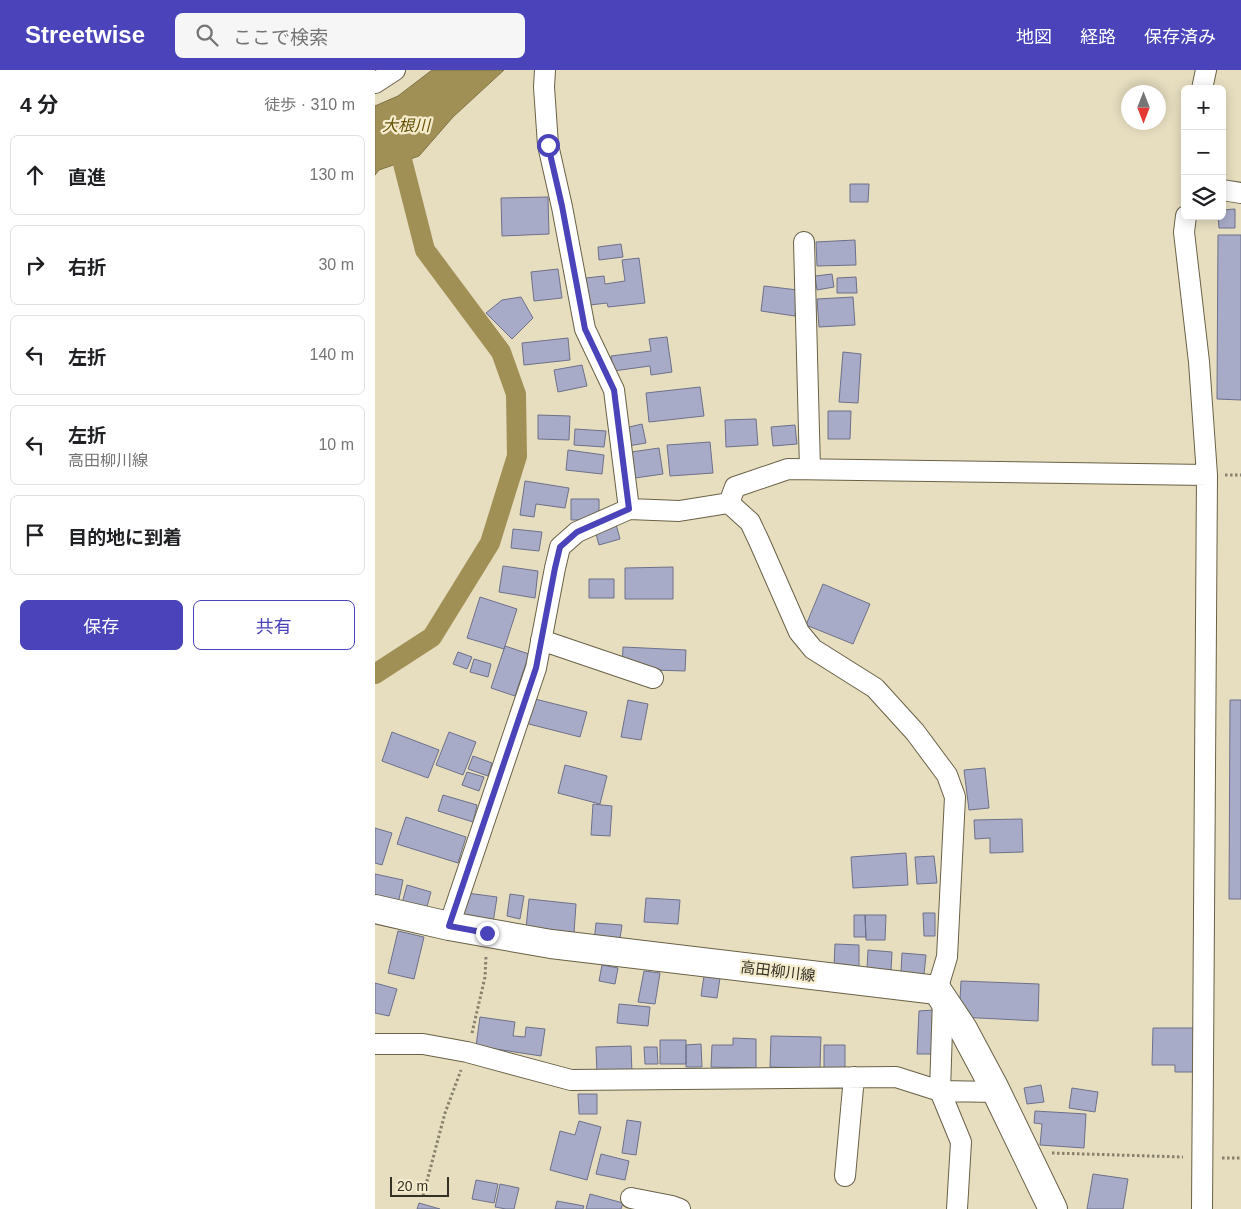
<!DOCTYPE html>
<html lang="ja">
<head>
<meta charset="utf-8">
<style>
  :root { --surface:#fff; --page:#f6f6f6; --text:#202124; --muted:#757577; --line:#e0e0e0; --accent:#4a43ba }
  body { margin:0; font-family:Arial,"Noto Sans JP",sans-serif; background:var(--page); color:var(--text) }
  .controls { position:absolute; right:15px; top:15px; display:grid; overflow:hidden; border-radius:8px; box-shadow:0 2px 12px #0003 }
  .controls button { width:45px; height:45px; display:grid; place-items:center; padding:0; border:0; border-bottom:1px solid var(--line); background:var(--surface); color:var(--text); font:25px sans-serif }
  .compass { position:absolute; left:746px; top:15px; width:45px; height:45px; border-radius:50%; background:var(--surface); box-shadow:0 2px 12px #0003; rotate:180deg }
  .scale { position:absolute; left:15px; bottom:12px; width:59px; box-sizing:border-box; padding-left:5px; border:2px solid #343025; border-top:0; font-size:14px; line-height:18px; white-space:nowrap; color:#343025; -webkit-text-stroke:4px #f5eccd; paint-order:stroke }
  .stop { position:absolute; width:15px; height:15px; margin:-11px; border:4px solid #4a43ba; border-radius:50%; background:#fff }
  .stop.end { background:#4a43ba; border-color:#fff; box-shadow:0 1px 5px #0008 }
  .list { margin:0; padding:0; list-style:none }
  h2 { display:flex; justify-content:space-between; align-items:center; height:65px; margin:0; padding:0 20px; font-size:21px }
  h2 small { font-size:16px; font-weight:400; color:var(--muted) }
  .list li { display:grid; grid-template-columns:32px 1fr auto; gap:15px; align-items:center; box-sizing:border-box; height:80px; margin:0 10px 10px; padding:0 10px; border:1px solid var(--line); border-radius:8px }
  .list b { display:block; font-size:19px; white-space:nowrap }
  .list p { margin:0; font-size:16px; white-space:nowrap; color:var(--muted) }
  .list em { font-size:16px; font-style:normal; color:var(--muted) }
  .actions { display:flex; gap:10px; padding:15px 20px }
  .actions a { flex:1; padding:11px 0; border:1px solid var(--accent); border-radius:8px; text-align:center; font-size:18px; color:var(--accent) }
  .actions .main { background:var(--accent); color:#fff }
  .icon { flex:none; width:28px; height:28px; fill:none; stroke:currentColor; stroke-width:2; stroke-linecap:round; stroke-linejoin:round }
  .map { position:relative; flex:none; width:866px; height:1139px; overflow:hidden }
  header { display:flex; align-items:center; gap:30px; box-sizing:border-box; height:70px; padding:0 25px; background:var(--accent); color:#fff }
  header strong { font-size:24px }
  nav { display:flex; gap:28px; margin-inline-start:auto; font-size:18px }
  .search { width:350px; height:45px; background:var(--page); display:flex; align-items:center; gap:12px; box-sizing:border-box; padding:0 18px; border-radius:8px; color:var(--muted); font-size:19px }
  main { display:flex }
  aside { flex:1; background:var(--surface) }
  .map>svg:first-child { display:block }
  .water { fill:#a19056; stroke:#807347 }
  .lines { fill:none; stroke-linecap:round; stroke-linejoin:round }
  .canal { stroke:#a19056; stroke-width:20 }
  .building { fill:#a7abc7; stroke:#6d708a }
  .street-casing { stroke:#696146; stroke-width:22 }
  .secondary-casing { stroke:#696146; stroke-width:30 }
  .path { stroke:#87816d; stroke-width:3; stroke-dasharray:2.5 2.5; stroke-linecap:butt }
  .street { stroke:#fff; stroke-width:20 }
  .secondary { stroke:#fff; stroke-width:28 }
  .route { stroke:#4a43ba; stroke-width:6 }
  .labels { text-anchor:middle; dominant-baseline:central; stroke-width:4.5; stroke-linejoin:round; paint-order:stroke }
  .street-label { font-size:15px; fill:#343025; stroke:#f5eccd }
  .water-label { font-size:16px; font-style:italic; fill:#645207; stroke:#f5eccd }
</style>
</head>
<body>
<header>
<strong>Streetwise</strong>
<div class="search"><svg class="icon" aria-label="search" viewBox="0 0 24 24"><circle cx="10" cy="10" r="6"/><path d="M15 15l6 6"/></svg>ここで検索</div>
<nav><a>地図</a><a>経路</a><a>保存済み</a></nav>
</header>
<main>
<aside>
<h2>4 分<small>徒歩 · 310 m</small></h2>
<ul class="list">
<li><svg class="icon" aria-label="ahead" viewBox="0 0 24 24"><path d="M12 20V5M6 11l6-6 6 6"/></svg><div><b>直進</b></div><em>130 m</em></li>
<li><svg class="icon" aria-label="right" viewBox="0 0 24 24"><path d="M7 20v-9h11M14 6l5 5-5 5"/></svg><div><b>右折</b></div><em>30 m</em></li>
<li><svg class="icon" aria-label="left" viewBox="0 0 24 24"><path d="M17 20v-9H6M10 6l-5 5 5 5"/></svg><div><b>左折</b></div><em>140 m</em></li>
<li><svg class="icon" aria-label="left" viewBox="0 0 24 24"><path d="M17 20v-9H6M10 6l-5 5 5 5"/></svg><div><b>左折</b><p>高田柳川線</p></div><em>10 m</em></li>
<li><svg class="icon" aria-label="arrive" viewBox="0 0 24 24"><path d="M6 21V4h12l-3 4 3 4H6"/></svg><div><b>目的地に到着</b></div></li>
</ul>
<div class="actions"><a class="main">保存</a><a>共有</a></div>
</aside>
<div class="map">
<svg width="866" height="1139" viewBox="0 0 866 1139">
  <rect width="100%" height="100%" fill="#e7dec0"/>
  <path class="water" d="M57,0H129L78,47L44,86L4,100L0,105V36L23,26Z"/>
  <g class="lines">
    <path class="canal" d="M0,604L57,567L115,473L142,386L141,324L126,282L50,180L21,66"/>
  </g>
  <path class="building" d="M475,114H494L493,132H475Z
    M173,127L174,164L127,166L126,128Z
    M860,139V158H844L843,146H847V140Z
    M843,165H866V330L842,329Z
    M480,170L481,195L442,196L441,172Z
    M246,174L248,187L224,190L223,177Z
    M264,188L270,233L233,237L232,233L215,235L211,208L229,206L230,214L250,211L247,190Z
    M183,199L187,228L159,231L156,202Z
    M457,204L459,217L442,220L440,206Z
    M481,207L482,223H462V208Z
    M389,216L423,220L420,246L386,241Z
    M146,227L158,248L137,269L111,243L127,230Z
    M478,227L480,255L444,257L442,229Z
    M292,267L297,302L276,305L275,296L238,301L236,286L276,281L274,269Z
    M193,268L195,290L149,295L147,273Z
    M468,282L486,284L483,333L464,332Z
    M207,295L212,316L183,322L179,300Z
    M325,317L329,346L274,352L271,323Z
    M453,341H476L475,369H453Z
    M163,345L195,346L194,370L163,369Z
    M381,349L383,375L351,377L350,350Z
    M267,354L271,373L253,376L250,358Z
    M420,355L422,374L398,376L396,357Z
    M200,359L231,361L229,377L199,375Z
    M335,372L338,403L295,406L292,375Z
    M284,378L288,404L260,408L256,382Z
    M193,380L229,385L227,404L191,400Z
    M150,411L194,418L190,438L161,434L159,447L145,445Z
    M196,429H224V450H196Z
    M241,454L245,469L224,475L220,460Z
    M138,459L167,462L164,481L136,478Z
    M128,496L163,501L160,528L124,522Z
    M298,497V529H250V498Z
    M214,509H239V528H214Z
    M448,514L495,534L478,574L431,555Z
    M105,527L142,539L129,579L92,568Z
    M130,576L154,584L140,626L116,618Z
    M248,577L311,580L310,601L247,599Z
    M83,582L97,587L92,599L78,594Z
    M99,589L116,594L113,607L95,602Z
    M156,628L212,642L205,667L150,653Z
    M253,630L273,634L266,670L246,667Z
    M855,630H866V829H854Z
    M17,662L64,680L53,708L7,691Z
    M74,662L101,672L88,705L61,695Z
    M98,686L117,693L113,706L93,699Z
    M190,695L232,706L225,734L183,723Z
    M610,698L614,738L594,740L589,700Z
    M92,702L109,707L104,721L87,715Z
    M68,725L102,735L98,752L63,741Z
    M218,734L237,736L235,766L216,765Z
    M31,747L91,767L83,793L22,774Z
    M647,749L648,782L615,783V768L600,769L599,750Z
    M0,758L17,763L7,795L0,793Z
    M531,783L533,815L478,818L476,787Z
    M559,786L562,813L542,814L540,787Z
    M0,804L28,810L23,834L0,829Z
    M32,815L56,822L50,844L26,837Z
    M92,823L122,827L118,853L88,848Z
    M135,824L149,826L145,849L132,846Z
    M271,828L305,830L303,854L269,852Z
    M154,829L201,834L199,863L151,858Z
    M548,843H560V866H549Z
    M479,845H490L491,867H479Z
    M490,845H511L510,870H491Z
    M221,853L247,855L244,875L219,872Z
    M23,861L49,867L39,909L13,903Z
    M460,874L484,875V897L459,896Z
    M493,880L517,882L516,900L492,899Z
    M527,883L551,885L549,904L526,902Z
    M227,895L243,898L240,914L224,911Z
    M269,901L285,903L280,934L263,932Z
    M329,906L345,908L342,928L326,926Z
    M586,911L664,914L663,951L584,947Z
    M0,913L22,919L14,946L0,943Z
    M244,934L275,937L273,956L242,953Z
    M559,940L558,984H542L544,941Z
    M105,947L140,952L138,966L150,967L151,957L170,959L166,986L101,976Z
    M778,958H824V996H818V1002H800V995H777Z
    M396,966L446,967L445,998L395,997Z
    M358,968L381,969V998L336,997L337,975H358Z
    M285,970H311V994H285Z
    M326,974L327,997H311V975Z
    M449,975H470V999L449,1000Z
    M256,976L257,1004L222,1005L221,977Z
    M269,977H282L283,994H270Z
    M666,1015L669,1032L652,1034L649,1018Z
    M697,1018L723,1022L720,1042L694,1038Z
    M203,1024H222V1044H204Z
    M660,1041L711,1044L709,1078L665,1075L667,1054L659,1053Z
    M252,1050L266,1052L261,1085L247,1083Z
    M204,1051L226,1057L212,1110L175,1100L185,1061L200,1065Z
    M226,1084L254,1091L250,1110L221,1104Z
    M718,1104L753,1109L748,1139H712Z
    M101,1110L123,1114L119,1133L97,1129Z
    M125,1114L144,1118L139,1139H131L120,1137Z
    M215,1124L248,1133L246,1139H211Z
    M182,1131L209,1136L208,1139H180Z
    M44,1133L65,1139H42Z"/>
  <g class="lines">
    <g class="street-casing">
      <path id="street" d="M170,0L169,17L173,75L187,137L210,259L239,320L254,439
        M0,13L20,0
        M827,19L831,0
        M847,120L866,123
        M811,146L809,162L824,292L832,405L827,1139
        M429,172L435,399
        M354,433L375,452L384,471L424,562L438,579L500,618L540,662L572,705L580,727L572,887L562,920
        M354,433L360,417L413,399L832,405
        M166,570L278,608
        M74,856L161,598L180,498L185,477L202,462L254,439L304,441L354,433
        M568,929L565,1021L586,1072L582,1139
        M1,974H48L92,982L196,1010L521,1007L565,1021L621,1022
        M470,1106L479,1007
        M256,1128L297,1136L305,1139"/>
    </g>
    <g class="secondary-casing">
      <path id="secondary" d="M0,839L74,856L176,874L562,920L588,959L619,1017L678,1139"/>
    </g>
    <path class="path" d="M850,405H866
      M97,963L110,907L111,886
      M677,1083L808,1087
      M847,1088H866
      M48,1126L70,1043L86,1000"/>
    <use href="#street" class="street"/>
    <use href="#secondary" class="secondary"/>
  </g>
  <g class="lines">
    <path class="route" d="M112,863L74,856L161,598L180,498L185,477L202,462L254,439L239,320L210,259L187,136L173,75"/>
  </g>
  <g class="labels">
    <g class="street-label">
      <text transform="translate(403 901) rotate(7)">高田柳川線</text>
    </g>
    <g class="water-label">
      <text x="31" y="55">大根川</text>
    </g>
  </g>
</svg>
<div class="controls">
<button>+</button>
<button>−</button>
<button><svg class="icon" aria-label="layers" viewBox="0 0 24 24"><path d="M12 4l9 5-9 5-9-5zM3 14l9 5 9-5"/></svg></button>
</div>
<svg class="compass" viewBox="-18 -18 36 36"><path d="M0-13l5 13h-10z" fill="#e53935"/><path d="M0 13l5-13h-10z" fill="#757577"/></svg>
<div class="scale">20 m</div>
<div class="stop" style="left:173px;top:75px"></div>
<div class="stop end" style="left:112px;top:863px"></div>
</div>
</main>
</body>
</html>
